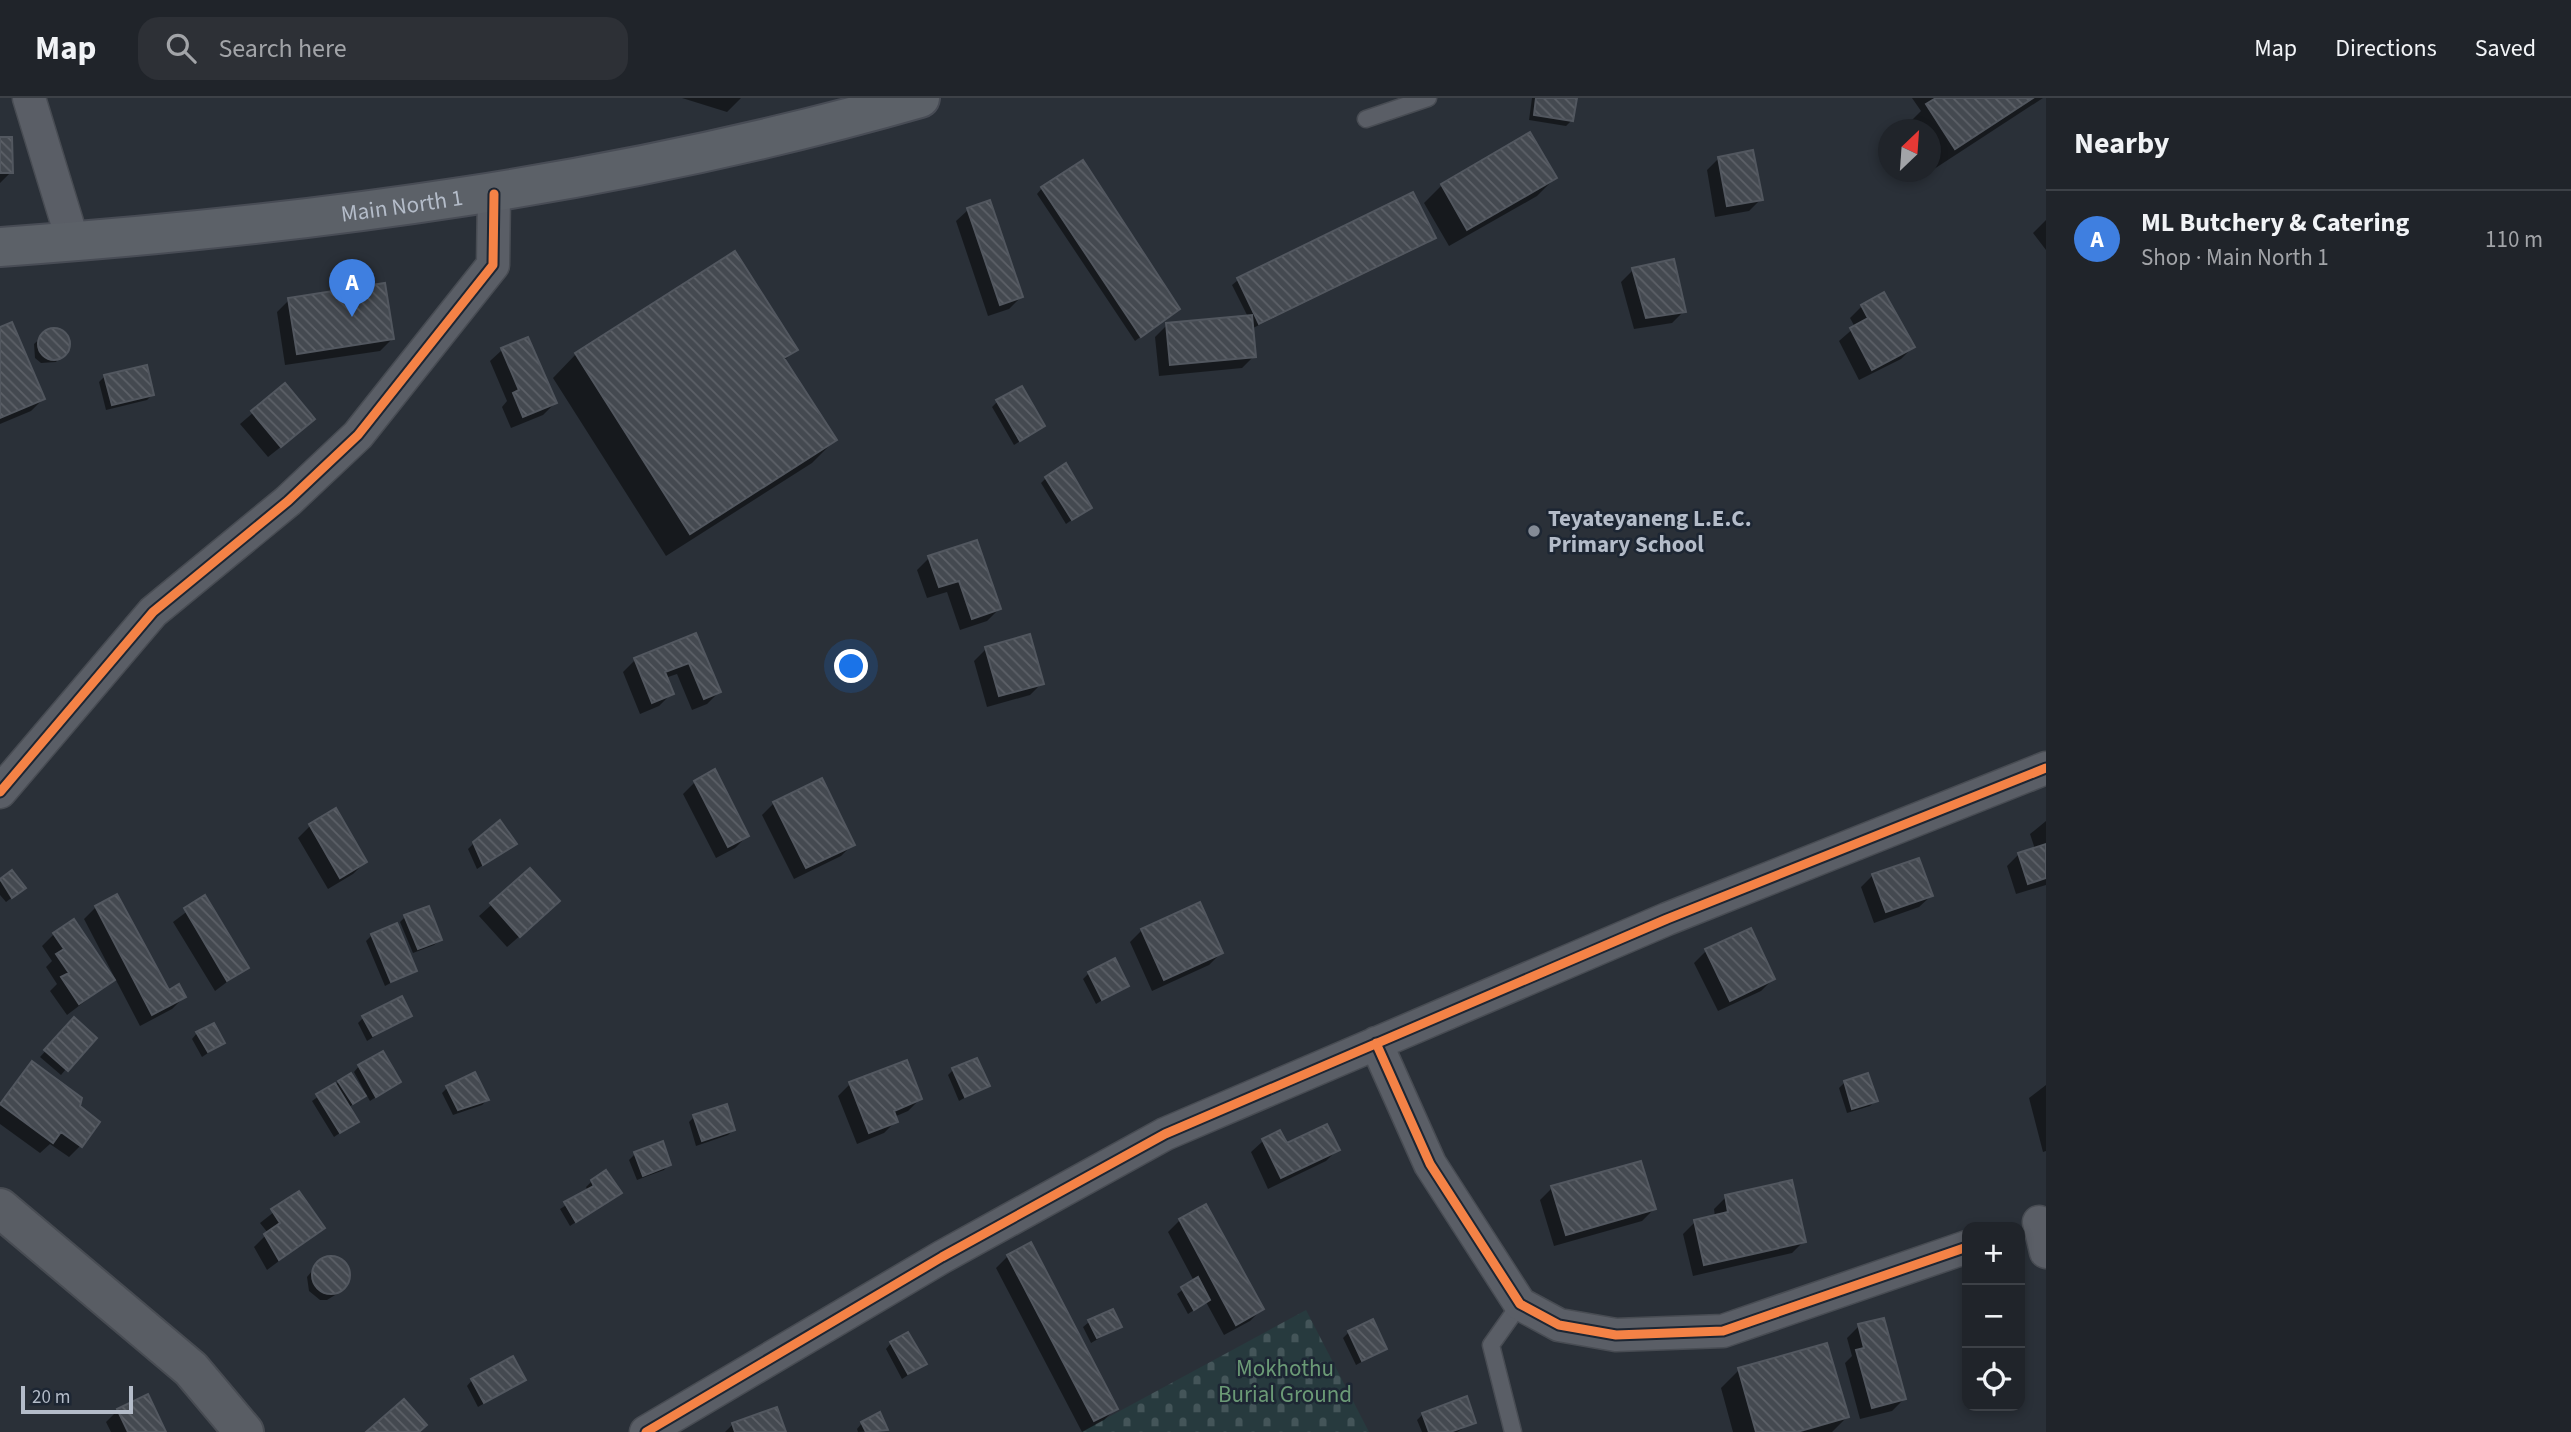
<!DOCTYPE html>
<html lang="en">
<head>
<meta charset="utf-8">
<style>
  :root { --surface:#20242a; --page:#2d3036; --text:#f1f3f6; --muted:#a2a4a8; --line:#3d4147; --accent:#848b96 }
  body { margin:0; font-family:"Source Sans 3",sans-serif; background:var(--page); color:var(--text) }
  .controls { position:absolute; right:21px; bottom:21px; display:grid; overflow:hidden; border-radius:14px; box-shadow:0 4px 10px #0003 }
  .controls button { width:63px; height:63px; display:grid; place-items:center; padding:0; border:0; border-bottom:2px solid var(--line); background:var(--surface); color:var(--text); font:35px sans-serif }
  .compass { position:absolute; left:1878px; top:21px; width:63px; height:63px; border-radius:50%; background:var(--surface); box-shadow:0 4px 10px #0003; rotate:25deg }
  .scale { position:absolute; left:21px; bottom:18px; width:112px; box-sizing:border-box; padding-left:7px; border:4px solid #b4bcc9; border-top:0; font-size:19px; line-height:24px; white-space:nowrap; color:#b4bcc9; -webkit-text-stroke:5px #1d2633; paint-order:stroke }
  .you { position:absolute; left:852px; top:569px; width:24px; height:24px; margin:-18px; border:5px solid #fff; border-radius:50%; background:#1a73e8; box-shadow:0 0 0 10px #1a73e833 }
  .badge { display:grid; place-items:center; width:46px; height:46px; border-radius:50%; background:var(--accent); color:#fff; font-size:23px; font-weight:700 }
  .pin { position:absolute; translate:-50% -58px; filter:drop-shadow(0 2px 4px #0008) }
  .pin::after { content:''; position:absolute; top:37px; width:24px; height:21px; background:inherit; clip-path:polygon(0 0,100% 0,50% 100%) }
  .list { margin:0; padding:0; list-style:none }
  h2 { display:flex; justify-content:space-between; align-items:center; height:91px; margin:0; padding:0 28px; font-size:30px }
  h2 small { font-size:23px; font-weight:400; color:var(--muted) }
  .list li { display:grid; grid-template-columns:46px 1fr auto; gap:21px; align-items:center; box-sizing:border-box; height:98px; padding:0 28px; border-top:2px solid var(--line) }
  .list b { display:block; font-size:26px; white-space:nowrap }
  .list p { margin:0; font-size:23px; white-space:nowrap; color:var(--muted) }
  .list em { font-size:23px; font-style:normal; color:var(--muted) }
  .icon { flex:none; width:38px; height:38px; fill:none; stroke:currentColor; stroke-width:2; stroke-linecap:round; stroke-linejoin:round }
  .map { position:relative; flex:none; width:2046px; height:1334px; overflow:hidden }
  header { display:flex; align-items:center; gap:42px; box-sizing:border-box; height:98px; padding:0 35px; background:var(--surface); border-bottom:2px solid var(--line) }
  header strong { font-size:33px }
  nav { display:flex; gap:38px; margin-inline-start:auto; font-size:24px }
  .search { width:490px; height:63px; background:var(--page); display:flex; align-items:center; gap:18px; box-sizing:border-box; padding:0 24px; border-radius:21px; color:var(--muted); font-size:26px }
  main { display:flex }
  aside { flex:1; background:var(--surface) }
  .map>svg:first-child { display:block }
  .cemetery { fill:url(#cemetery-stones) }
  .shadow { fill:#0007 }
  .building { fill:url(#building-back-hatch); stroke:#52575f; stroke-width:2 }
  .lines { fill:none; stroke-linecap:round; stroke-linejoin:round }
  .lane-casing { stroke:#484c53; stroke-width:19 }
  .street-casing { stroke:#484c53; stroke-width:35 }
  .secondary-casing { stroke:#484c53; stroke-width:42 }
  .primary-casing { stroke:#484c55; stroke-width:42 }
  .lane { stroke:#5a5e66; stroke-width:16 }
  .street { stroke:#5a5e66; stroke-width:32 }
  .secondary { stroke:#595d64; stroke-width:38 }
  .primary { stroke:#5c6168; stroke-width:38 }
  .cycleway-casing { stroke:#1d2633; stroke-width:13 }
  .cycleway { stroke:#f48246; stroke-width:9 }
  .poi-dot { fill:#848b96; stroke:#1d2633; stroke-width:2.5 }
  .labels { text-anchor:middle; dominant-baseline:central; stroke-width:5; stroke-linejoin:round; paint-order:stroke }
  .street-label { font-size:23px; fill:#b4bcc9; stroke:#1d2633 }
  .poi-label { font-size:23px; font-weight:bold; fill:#b4bcc9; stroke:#1d2633; text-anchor:start }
  .park-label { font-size:23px; fill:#6b9a76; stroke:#1d2633 }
</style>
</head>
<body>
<header>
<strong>Map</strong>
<div class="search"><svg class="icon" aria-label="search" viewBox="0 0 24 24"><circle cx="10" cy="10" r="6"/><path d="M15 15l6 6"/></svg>Search here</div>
<nav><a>Map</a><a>Directions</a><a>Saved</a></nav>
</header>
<main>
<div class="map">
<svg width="2046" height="1334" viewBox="0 0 2046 1334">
  <defs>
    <pattern id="cemetery-stones" width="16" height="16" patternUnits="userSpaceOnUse" patternTransform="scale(1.75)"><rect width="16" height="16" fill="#273a3e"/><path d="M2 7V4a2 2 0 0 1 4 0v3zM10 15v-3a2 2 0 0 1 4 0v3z" fill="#445559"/></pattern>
    <pattern id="building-back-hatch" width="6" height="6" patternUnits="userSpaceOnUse" patternTransform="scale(1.75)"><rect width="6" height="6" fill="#444950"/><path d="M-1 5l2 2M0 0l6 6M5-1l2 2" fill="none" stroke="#5d6168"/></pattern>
  </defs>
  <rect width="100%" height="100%" fill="#2a3038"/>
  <path class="cemetery" d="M1306,1212L1369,1334H1081Z"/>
  <path class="shadow" d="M682,0H741L727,14Z
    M1532,0H1575L1572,22L1566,28L1529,22Z
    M1912,0H2043L1931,73L1930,32L1903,31L1921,13Z
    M0,41L11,74L0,85Z
    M1719,60L1761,101L1749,113L1715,119L1707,72Z
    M1555,80L1537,98L1449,148L1424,105L1442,87Z
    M1042,90L1178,211L1135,243L1037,96Z
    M1412,97L1434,140L1428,145L1251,231L1254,258L1242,270L1159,278L1155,239L1167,227L1248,219L1232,187L1238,182Z
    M968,112L1021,199L1009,211L988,218L956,123Z
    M2046,122V152L2033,135Z
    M734,155L795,251L784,263L835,342L812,365L666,458L553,280L576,256Z
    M1633,172L1684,213L1672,225L1634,231L1621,184Z
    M289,202L392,241L380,253L285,267L277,214Z
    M1862,208L1913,249L1901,261L1859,282L1839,243L1855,229L1850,220Z
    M0,231L43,301L31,313L0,326Z
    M47,234H60L67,240V250L56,264L41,265L35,260L34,246Z
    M502,252L555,305L543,317L511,330L502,309L507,303L490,263Z
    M105,278L152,297L147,302L106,312L99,284Z
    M285,287L301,333L268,359L240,326Z
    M997,304L1043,328L1014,347L992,309Z
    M1046,380L1090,409L1066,426L1041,385Z
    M929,460L999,511L987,523L960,532L947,494L927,500L917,472Z
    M695,537L719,594L707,606L692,612L677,576L665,580L671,596L659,608L640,616L623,574L635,562Z
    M986,551L1042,585L1030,597L987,609L974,563Z
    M695,684L747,738L735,750L716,760L683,696Z
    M774,705L853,746L841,758L794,781L762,717Z
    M335,712L365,764L353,776L328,791L298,740L310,728Z
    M2046,723V787L2016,796L2007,768L2019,756L2035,751L2030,736Z
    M474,745L515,746L477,771L468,751Z
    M530,772L546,815L507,849L479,818Z
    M12,775L18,795L6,804L0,797V784Z
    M1873,777L1931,798L1919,809L1874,825L1861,789Z
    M117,798L168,895L184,899L172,911L140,928L84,821L96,809Z
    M205,800L247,869L215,893L173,824Z
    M405,819L440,842L434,847L413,855L400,824Z
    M1142,832L1221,855L1209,867L1152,893L1130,844Z
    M54,836L113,882L67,917L50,893L57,886L46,869L52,863L42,848Z
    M372,837L415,872L385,888L366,843Z
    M1706,853L1773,881L1761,893L1718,913L1694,865Z
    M1089,875L1127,887L1096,906L1083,881Z
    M410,917L367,943L358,925L363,920Z
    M74,922L66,971L61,977L40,959Z
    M197,935L223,945L202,959L192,941Z
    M32,966L81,1047L69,1059L50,1046L40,1055L0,1026V1004Z
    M359,968L398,984L370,1003L366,996L348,1010L356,1024L334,1039L312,1003L339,984L366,996L354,974Z
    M953,972L987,987L959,1003L948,977Z
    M1867,978L1875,1003L1870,1008L1847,1015L1839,990L1844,985Z
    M850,986L920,1001L908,1013L894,1019L896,1023L884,1035L857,1046L838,998Z
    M2046,987V1053L2043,1054L2029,1000Z
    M447,990L487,1002L482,1007L453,1017L442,995Z
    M694,1019L733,1032L728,1037L696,1048L689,1024Z
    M1279,1034L1286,1047L1338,1051L1326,1063L1268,1091L1251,1054L1263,1043Z
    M662,1046L669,1066L664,1072L637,1082L629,1062L635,1056Z
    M592,1083L619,1095L570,1128L560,1111L588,1093L586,1089Z
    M1552,1090L1654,1111L1642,1123L1554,1148L1540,1102Z
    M298,1095L323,1130L267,1172L254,1149L268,1135L260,1125Z
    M1726,1099L1804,1143L1792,1155L1693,1178L1683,1136L1695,1124L1715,1119L1714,1111Z
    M1205,1109L1262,1211L1250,1223L1224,1237L1206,1204L1188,1216L1177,1196L1194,1183L1168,1134L1180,1122Z
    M1008,1158L1116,1310L1104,1322L1082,1334L996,1170Z
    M328,1160L341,1163L349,1174L346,1188L340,1194L327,1202H320L309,1193L307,1179L317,1167Z
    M1089,1224L1120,1228L1091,1245L1083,1229Z
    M1859,1228L1904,1301L1892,1313L1860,1321L1845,1265L1852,1258L1847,1240Z
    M1349,1234L1385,1251L1356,1267L1343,1240Z
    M1967,1241V1262L1963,1245Z
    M891,1245L925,1266L902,1281L886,1251Z
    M1739,1272L1847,1319L1832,1334H1733L1721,1290Z
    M472,1282H523L478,1309L467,1288Z
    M776,1311L785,1334H725L732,1327Z
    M118,1312L164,1334H111L106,1324Z
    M1423,1316L1474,1324L1457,1334H1422L1417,1322Z
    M862,1325L886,1332L858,1334L857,1331Z"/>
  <path class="building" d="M1536,0H1577L1573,23L1534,17Z
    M1936,0H2033L1955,51L1926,6Z
    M1530,34L1557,80L1467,132L1441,86Z
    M0,39H12L13,75H0Z
    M1753,52L1763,102L1727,108L1718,59Z
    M1083,62L1180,211L1141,239L1041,89Z
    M1413,94L1436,140L1259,226L1237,180Z
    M990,102L1023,199L1000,207L967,110Z
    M735,153L798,252L784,260L837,342L690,436L575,255Z
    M1674,161L1686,214L1646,220L1632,170Z
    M385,185L394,241L297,256L288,200Z
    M1884,194L1915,249L1872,272L1850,230L1868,220L1861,207Z
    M1252,217L1256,259L1170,267L1166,225Z
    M12,224L45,301L0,320V229Z
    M38 246a16 16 0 1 1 32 0a16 16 0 1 1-32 0Z
    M528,239L557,305L523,319L513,295L519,292L501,250Z
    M147,267L154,297L112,307L104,277Z
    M285,285L315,321L281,349L251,313Z
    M1022,288L1045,328L1020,343L996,302Z
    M1066,365L1092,410L1072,422L1045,379Z
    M977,442L1001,511L972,521L959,483L939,489L928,458Z
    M696,535L721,594L704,601L689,565L665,574L674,596L652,605L634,560Z
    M1030,536L1044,586L999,598L985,549Z
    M715,671L749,738L728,749L694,683Z
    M822,680L855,747L806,770L773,704Z
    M336,710L367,764L340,780L309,726Z
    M500,722L517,746L483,767L473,744Z
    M2046,746V780L2028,786L2018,755Z
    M1919,760L1933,798L1886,814L1872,776Z
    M530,770L560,803L520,839L490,805Z
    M12,772L26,790L12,800L0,781Z
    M117,796L169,892L179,886L186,899L152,917L95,808Z
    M205,797L249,870L227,883L184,810Z
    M1200,804L1223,855L1164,882L1141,831Z
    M429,808L442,842L418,851L404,817Z
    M74,821L115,882L79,906L61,879L69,875L56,856L64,851L53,835Z
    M397,825L417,873L391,884L371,836Z
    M1751,830L1775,881L1730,903L1705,851Z
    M1115,860L1129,888L1102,902L1088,874Z
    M402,898L412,918L373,938L362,918Z
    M74,919L97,940L68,973L44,952Z
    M214,925L225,945L208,954L196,934Z
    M383,953L401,984L376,999L358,967Z
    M977,960L990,988L965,999L952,970Z
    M907,962L922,1001L894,1013L898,1024L869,1035L849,984Z
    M32,963L82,1000L80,1008L100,1024L82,1049L61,1034L53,1045L0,1006Z
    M475,974L489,1002L458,1012L446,988Z
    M351,975L366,998L353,1006L338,983Z
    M1868,975L1878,1003L1852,1011L1844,983Z
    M335,985L359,1024L340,1035L316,996Z
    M727,1006L735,1032L702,1043L693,1017Z
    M1327,1026L1340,1052L1281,1080L1262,1041L1280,1032L1287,1045Z
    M663,1043L671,1067L643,1078L634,1054Z
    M1641,1063L1656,1111L1566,1137L1551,1088Z
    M606,1072L622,1095L576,1124L564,1104L594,1088L591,1082Z
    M1792,1082L1806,1144L1704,1167L1694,1122L1728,1114L1725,1097Z
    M299,1093L325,1130L279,1162L264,1136L280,1125L271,1111Z
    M1206,1106L1264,1211L1236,1227L1179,1121Z
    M1031,1144L1118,1311L1094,1323L1007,1157Z
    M312 1177a19 19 0 1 1 38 0a19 19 0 1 1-38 0Z
    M1198,1179L1210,1202L1194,1212L1181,1189Z
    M1113,1211L1122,1229L1097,1240L1088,1222Z
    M1884,1220L1906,1301L1872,1310L1856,1252L1864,1250L1858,1226Z
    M1373,1221L1387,1251L1362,1263L1348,1233Z
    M908,1234L927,1266L908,1276L890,1244Z
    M1827,1245L1849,1319L1797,1334H1756L1738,1270Z
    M513,1258L526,1282L484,1305L471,1281Z
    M148,1296L166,1334H128L117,1311Z
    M1467,1298L1476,1325L1450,1334H1429L1422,1315Z
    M404,1301L427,1327L419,1334H366Z
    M777,1309L786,1334H735L732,1325Z
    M880,1314L888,1332L866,1334L861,1324Z"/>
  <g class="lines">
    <g class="lane-casing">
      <path id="lane" d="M1366,21L1428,0
        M1513,1334L1491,1247L1520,1206"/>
    </g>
    <g class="street-casing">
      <path id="street" d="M29,0L73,144
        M0,694L153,514L288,403L358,337L493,167L494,96
        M1376,945L1430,1066L1520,1206L1559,1227L1616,1237L1723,1233L1967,1149
        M2039,1124L2046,1154
        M646,1334L942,1159L1165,1036L1667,821L2046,670"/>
    </g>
    <g class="secondary-casing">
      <path id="secondary" d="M0,1110L191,1271L244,1334"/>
    </g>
    <g class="primary-casing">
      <g id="primary">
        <path id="s1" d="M0,149C310,127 621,86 920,0"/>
      </g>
    </g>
    <use href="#lane" class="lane"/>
    <use href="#street" class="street"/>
    <use href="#secondary" class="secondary"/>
    <use href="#primary" class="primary"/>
    <g class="cycleway-casing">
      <path id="cycleway" d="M0,694L153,514L288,403L358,337L493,167L494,96
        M1376,945L1430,1066L1520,1206L1559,1227L1616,1237L1723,1233L1967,1149
        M646,1334L942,1159L1165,1036L1667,821L2046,670"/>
    </g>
    <use href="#cycleway" class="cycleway"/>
  </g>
  <circle class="poi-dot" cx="1534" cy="433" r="7"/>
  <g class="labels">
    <g class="street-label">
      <text stroke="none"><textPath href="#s1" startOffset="404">Main North 1</textPath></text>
    </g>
    <g class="poi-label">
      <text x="1548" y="420">Teyateyaneng L.E.C.<tspan x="1548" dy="26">Primary School</tspan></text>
    </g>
    <g class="park-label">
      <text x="1285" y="1270">Mokhothu<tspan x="1285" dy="26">Burial Ground</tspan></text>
    </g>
  </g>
</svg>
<div class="controls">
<button>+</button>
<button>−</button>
<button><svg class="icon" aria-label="locate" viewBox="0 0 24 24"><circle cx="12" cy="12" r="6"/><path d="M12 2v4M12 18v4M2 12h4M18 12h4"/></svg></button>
</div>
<svg class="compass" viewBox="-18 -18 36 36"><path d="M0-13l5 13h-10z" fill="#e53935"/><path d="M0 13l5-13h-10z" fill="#a2a4a8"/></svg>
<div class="scale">20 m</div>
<div class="you"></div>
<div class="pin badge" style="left:352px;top:219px;background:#3f7fe0">A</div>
</div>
<aside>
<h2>Nearby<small></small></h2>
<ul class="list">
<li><span class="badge" style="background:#3f7fe0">A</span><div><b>ML Butchery &amp; Catering</b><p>Shop · Main North 1</p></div><em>110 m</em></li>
</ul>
</aside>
</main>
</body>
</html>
